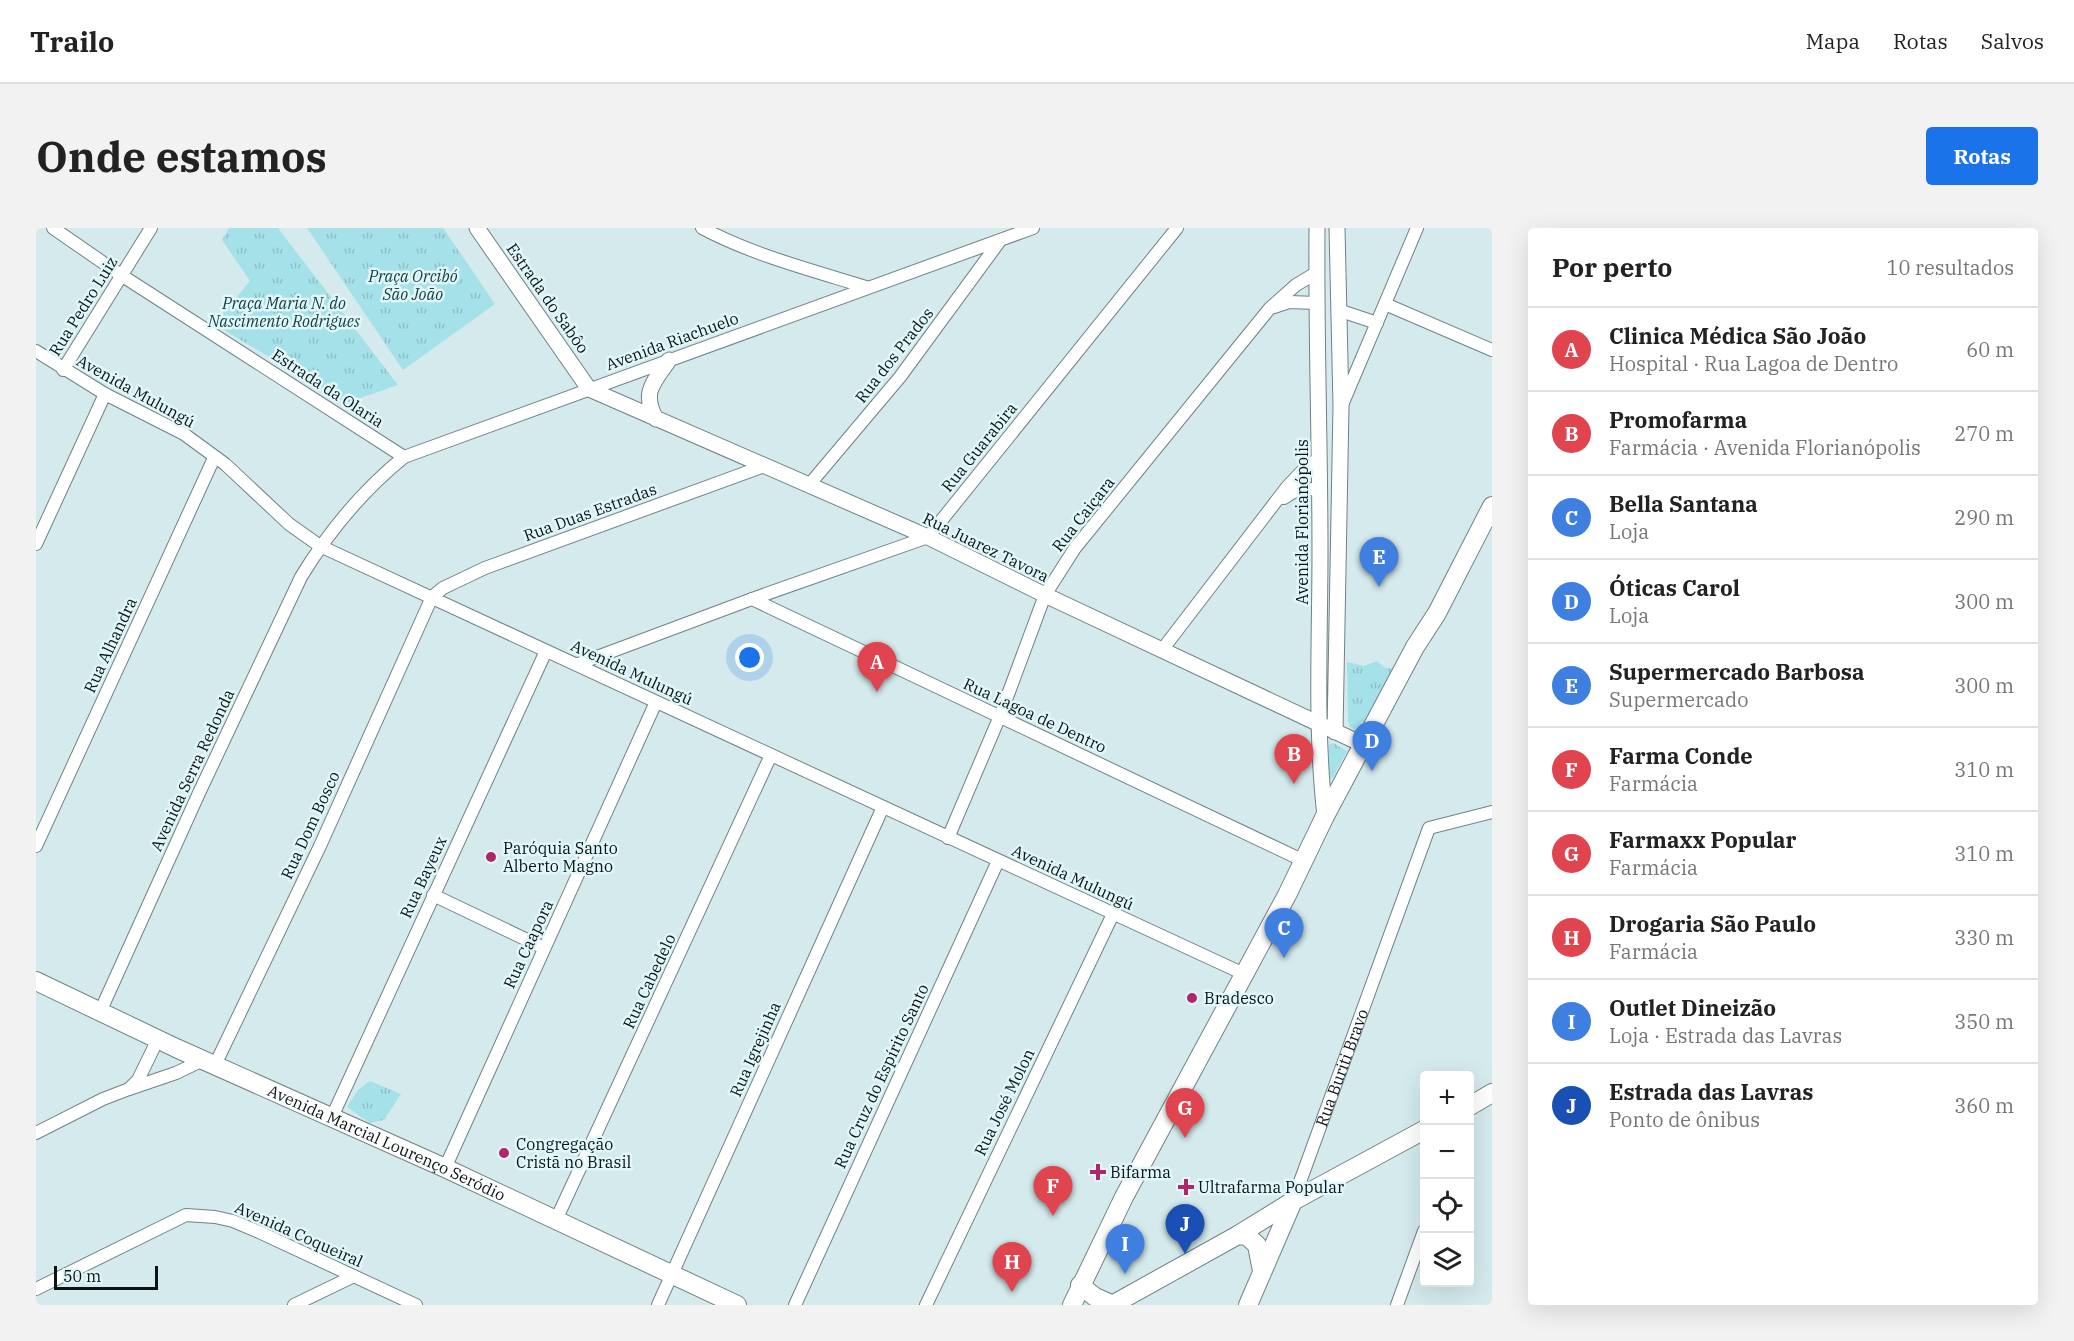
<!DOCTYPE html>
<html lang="pt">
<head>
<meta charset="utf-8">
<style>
  :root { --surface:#fff; --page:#f2f2f2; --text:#222; --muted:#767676; --line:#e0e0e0; --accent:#1a73e8 }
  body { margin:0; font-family:"IBM Plex Serif",serif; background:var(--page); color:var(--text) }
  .controls { position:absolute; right:18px; bottom:18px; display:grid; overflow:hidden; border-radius:6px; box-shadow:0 6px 24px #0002 }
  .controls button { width:54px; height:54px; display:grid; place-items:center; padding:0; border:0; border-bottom:2px solid var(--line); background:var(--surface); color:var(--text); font:30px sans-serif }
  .scale { position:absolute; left:18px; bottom:15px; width:104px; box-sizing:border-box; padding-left:6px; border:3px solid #0c1415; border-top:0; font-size:16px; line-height:21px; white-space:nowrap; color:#0c1415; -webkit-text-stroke:4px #e1f7f9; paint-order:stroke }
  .you { position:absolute; left:714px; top:430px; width:21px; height:21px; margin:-15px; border:4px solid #fff; border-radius:50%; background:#1a73e8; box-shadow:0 0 0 9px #1a73e833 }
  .badge { display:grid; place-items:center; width:39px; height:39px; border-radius:50%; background:var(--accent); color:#fff; font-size:20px; font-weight:700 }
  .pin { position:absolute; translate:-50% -50px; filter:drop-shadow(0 2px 3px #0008) }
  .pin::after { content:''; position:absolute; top:32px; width:21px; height:18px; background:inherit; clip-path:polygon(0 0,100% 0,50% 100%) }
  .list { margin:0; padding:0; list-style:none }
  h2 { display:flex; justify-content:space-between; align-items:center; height:78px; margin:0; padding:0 24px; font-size:26px }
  h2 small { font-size:20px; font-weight:400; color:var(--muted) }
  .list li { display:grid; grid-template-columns:39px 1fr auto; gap:18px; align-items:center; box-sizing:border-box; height:84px; padding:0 24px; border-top:2px solid var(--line) }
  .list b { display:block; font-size:22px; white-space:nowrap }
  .list p { margin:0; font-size:20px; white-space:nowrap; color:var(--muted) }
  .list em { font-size:20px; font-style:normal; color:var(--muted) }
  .icon { flex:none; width:33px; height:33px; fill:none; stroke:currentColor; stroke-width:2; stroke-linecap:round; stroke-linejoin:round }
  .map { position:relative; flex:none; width:1456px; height:1077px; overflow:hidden; border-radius:6px }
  header { display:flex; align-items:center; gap:36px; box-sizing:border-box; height:84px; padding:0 30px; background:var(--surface); border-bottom:2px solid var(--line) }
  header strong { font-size:28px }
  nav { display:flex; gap:33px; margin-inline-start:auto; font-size:21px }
  .intro { display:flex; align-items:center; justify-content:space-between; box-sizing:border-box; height:144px; padding:0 36px }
  h1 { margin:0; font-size:42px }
  .button { padding:15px 27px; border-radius:6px; background:var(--accent); color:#fff; font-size:21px; font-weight:700 }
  main { display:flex; gap:36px; padding:0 36px }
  aside { flex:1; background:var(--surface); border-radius:6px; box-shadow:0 6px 24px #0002 }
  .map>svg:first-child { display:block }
  .park { fill:url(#park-tufts) }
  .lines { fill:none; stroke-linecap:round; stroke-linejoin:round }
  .minor-casing { stroke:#6f8285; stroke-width:14 }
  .tertiary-casing { stroke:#6f8285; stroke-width:17 }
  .secondary-casing { stroke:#6f8285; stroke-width:20 }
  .minor { stroke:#fff; stroke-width:12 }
  .tertiary { stroke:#fff; stroke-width:15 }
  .secondary { stroke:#fff; stroke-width:18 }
  .poi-dot { fill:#af276a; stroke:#e1f7f9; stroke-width:2 }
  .labels { text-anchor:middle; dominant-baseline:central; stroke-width:5; stroke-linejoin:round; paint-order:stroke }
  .park-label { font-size:16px; font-style:italic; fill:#123e43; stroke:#e1f7f9 }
  .street-label { font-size:16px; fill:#0c1415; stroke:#e1f7f9 }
  .poi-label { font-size:16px; fill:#0c1415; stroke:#e1f7f9; text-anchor:start }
</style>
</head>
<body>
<header>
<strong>Trailo</strong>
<nav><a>Mapa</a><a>Rotas</a><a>Salvos</a></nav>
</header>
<div class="intro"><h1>Onde estamos</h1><a class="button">Rotas</a></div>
<main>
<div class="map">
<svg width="1456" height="1077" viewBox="0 0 1456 1077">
  <defs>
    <pattern id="park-tufts" width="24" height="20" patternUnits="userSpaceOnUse" patternTransform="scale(1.5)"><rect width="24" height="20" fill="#a5e1e8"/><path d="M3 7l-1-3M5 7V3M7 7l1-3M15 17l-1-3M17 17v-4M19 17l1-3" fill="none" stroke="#8dc0c6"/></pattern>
  </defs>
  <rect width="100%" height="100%" fill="#d4eaec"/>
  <path class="park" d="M193,0H242L362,157L310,175L178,96L214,53L186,12Z
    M271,0H407L459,76L367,142Z
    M1341,433L1349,440H1358L1357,443L1329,492L1318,501L1314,499L1312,493L1311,434L1328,438Z
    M1297,515L1311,523L1296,551L1292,549L1293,516Z
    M334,853L365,866L348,892L334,895L311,879L322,862Z"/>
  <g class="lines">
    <g class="minor-casing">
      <g id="minor">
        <path d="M17,0L85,47L368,229"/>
        <path d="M666,0C717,27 775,42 830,59"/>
        <path d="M1349,76L1456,122"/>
        <path d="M1238,79L1253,74L1281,75"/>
        <path d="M1302,82L1341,95"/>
        <path d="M0,123L69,166L148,206L189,236L253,296L284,318L1208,746"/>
        <path d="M27,142L115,0"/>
        <path d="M1306,177L1381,0"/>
        <path d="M773,257L864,149L963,14"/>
        <path d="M1248,270C1261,261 1269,258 1284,263"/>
        <path d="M0,316L69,166"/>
        <path d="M716,371L1268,633"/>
        <path d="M1126,422L1251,259L1271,238L1284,230"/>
        <path d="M542,436L716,371L892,309L1141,0"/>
        <path d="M912,610L964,488L1009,367L1039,320L1234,80L1260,57L1280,45"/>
        <path d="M0,618L178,230"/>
        <path d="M397,667L508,720"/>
        <path d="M64,784L163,565L265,349C293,303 326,263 368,229L997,0"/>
        <path d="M122,811L102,852L93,861L140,845L167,832"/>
        <path d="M179,837L284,618L396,369L407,360L449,340L728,238"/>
        <path d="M296,889L510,423"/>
        <path d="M0,905L67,871L93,861"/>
        <path d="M409,940L620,474"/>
        <path id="s1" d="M1257,973L1393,600L1456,584"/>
        <path d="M520,992L735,527"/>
        <path d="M0,1061L150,987L179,989L197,993L223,1004L380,1077"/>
        <path d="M258,1077L318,1048"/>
        <path d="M622,1077L847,579"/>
        <path d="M759,1077L962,633"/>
        <path d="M890,1077L1077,686"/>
        <path d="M1361,1077L1388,1003"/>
      </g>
    </g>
    <g class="tertiary-casing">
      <path id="tertiary" d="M441,0L553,161L892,309L1009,367L1328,517
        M1281,0C1280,108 1284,216 1284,324C1284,412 1279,501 1289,588
        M620,191C605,164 618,154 633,132
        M1299,504L1305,178L1301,0"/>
    </g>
    <g class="secondary-casing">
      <g id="secondary">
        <path id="s2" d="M0,753L140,820L409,940L701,1077"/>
        <path d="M1434,878L1456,865"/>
        <path d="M1202,1007L1211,1008L1221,1017L1226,1043"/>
        <path d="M1044,1057L1059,1069L1077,1077"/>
        <path d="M1036,1077L1088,969L1251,667L1289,588L1379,419L1401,385L1456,278"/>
        <path d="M1076,1077L1202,1007L1257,973L1388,902"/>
        <path d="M1212,1077L1257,973"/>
      </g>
    </g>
    <use href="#minor" class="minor"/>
    <use href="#tertiary" class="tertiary"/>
    <use href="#secondary" class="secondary"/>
  </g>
  <g class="poi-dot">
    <circle cx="455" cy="629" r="6"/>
    <circle cx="1156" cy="770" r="6"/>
    <circle cx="468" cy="925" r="6"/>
    <path d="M1059 935h6v6h6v6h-6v6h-6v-6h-6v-6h6z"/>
    <path d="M1147 950h6v6h6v6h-6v6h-6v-6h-6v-6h6z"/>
  </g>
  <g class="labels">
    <g class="park-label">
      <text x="377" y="48">Praça Orcibó<tspan x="377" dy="18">São João</tspan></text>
      <text x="248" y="75">Praça Maria N. do<tspan x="248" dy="18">Nascimento Rodrigues</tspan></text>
    </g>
    <g class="street-label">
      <text transform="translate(512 70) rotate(55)">Estrada do Sabôo</text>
      <text transform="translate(47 78) rotate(-58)">Rua Pedro Luiz</text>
      <text transform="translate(636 113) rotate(-20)">Avenida Riachuelo</text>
      <text transform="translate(858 127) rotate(-52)">Rua dos Prados</text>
      <text transform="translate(292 160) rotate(33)">Estrada da Olaria</text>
      <text transform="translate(100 163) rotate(29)">Avenida Mulungú</text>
      <text transform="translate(943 219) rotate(-51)">Rua Guarabira</text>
      <text transform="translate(554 284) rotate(-20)">Rua Duas Estradas</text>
      <text transform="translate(1047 286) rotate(-52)">Rua Caiçara</text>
      <text transform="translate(1266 294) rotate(-90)">Avenida Florianópolis</text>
      <text transform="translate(950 319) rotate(26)">Rua Juarez Tavora</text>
      <text transform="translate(74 417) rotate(-65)">Rua Alhandra</text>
      <text transform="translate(596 444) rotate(25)">Avenida Mulungú</text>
      <text transform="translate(999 487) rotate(25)">Rua Lagoa de Dentro</text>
      <text transform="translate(156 542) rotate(-65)">Avenida Serra Redonda</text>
      <text transform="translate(274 597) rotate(-65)">Rua Dom Bosco</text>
      <text transform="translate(387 649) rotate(-65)">Rua Bayeux</text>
      <text transform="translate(1037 649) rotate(25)">Avenida Mulungú</text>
      <text transform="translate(492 716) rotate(-65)">Rua Caapora</text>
      <text transform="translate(613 753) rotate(-65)">Rua Cabedelo</text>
      <text transform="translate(719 821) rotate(-66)">Rua Igrejinha</text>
      <text stroke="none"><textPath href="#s1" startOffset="142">Rua Buriti Bravo</textPath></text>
      <text transform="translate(845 848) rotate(-65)">Rua Cruz do Espírito Santo</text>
      <text transform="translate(968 874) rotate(-64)">Rua José Molon</text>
      <text stroke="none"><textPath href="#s2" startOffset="386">Avenida Marcial Lourenço Seródio</textPath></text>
      <text transform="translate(263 1006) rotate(24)">Avenida Coqueiral</text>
    </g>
    <g class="poi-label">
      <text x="467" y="620">Paróquia Santo<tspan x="467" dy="18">Alberto Magno</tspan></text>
      <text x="1168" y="770">Bradesco</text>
      <text x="480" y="916">Congregação<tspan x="480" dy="18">Cristã no Brasil</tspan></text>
      <text x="1074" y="944">Bifarma</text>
      <text x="1162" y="959">Ultrafarma Popular</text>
    </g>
  </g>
</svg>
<div class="controls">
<button>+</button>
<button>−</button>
<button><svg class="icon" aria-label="locate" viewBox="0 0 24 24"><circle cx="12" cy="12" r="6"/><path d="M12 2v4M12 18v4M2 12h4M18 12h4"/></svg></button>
<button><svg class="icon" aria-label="layers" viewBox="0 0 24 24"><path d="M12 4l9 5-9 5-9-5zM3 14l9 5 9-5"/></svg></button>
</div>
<div class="scale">50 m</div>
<div class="you"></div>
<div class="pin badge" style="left:841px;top:464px;background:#e0444e">A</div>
<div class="pin badge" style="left:1258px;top:556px;background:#e0444e">B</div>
<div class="pin badge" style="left:1248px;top:730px;background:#3f7fe0">C</div>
<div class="pin badge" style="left:1336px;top:543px;background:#3f7fe0">D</div>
<div class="pin badge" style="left:1343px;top:359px;background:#3f7fe0">E</div>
<div class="pin badge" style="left:1017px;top:988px;background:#e0444e">F</div>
<div class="pin badge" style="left:1149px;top:910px;background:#e0444e">G</div>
<div class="pin badge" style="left:976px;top:1064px;background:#e0444e">H</div>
<div class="pin badge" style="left:1089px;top:1046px;background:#3f7fe0">I</div>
<div class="pin badge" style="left:1149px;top:1026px;background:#1a4fb4">J</div>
</div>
<aside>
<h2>Por perto<small>10 resultados</small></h2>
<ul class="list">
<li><span class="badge" style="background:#e0444e">A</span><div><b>Clinica Médica São João</b><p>Hospital · Rua Lagoa de Dentro</p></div><em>60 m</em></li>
<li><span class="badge" style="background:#e0444e">B</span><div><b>Promofarma</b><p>Farmácia · Avenida Florianópolis</p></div><em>270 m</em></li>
<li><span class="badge" style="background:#3f7fe0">C</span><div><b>Bella Santana</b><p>Loja</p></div><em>290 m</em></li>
<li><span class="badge" style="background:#3f7fe0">D</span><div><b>Óticas Carol</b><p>Loja</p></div><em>300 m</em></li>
<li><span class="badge" style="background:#3f7fe0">E</span><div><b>Supermercado Barbosa</b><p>Supermercado</p></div><em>300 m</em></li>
<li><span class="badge" style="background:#e0444e">F</span><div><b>Farma Conde</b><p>Farmácia</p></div><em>310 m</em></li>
<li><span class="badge" style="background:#e0444e">G</span><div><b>Farmaxx Popular</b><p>Farmácia</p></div><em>310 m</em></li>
<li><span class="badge" style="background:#e0444e">H</span><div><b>Drogaria São Paulo</b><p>Farmácia</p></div><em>330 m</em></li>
<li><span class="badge" style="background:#3f7fe0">I</span><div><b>Outlet Dineizão</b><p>Loja · Estrada das Lavras</p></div><em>350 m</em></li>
<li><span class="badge" style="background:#1a4fb4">J</span><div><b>Estrada das Lavras</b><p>Ponto de ônibus</p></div><em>360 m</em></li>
</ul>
</aside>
</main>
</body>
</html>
